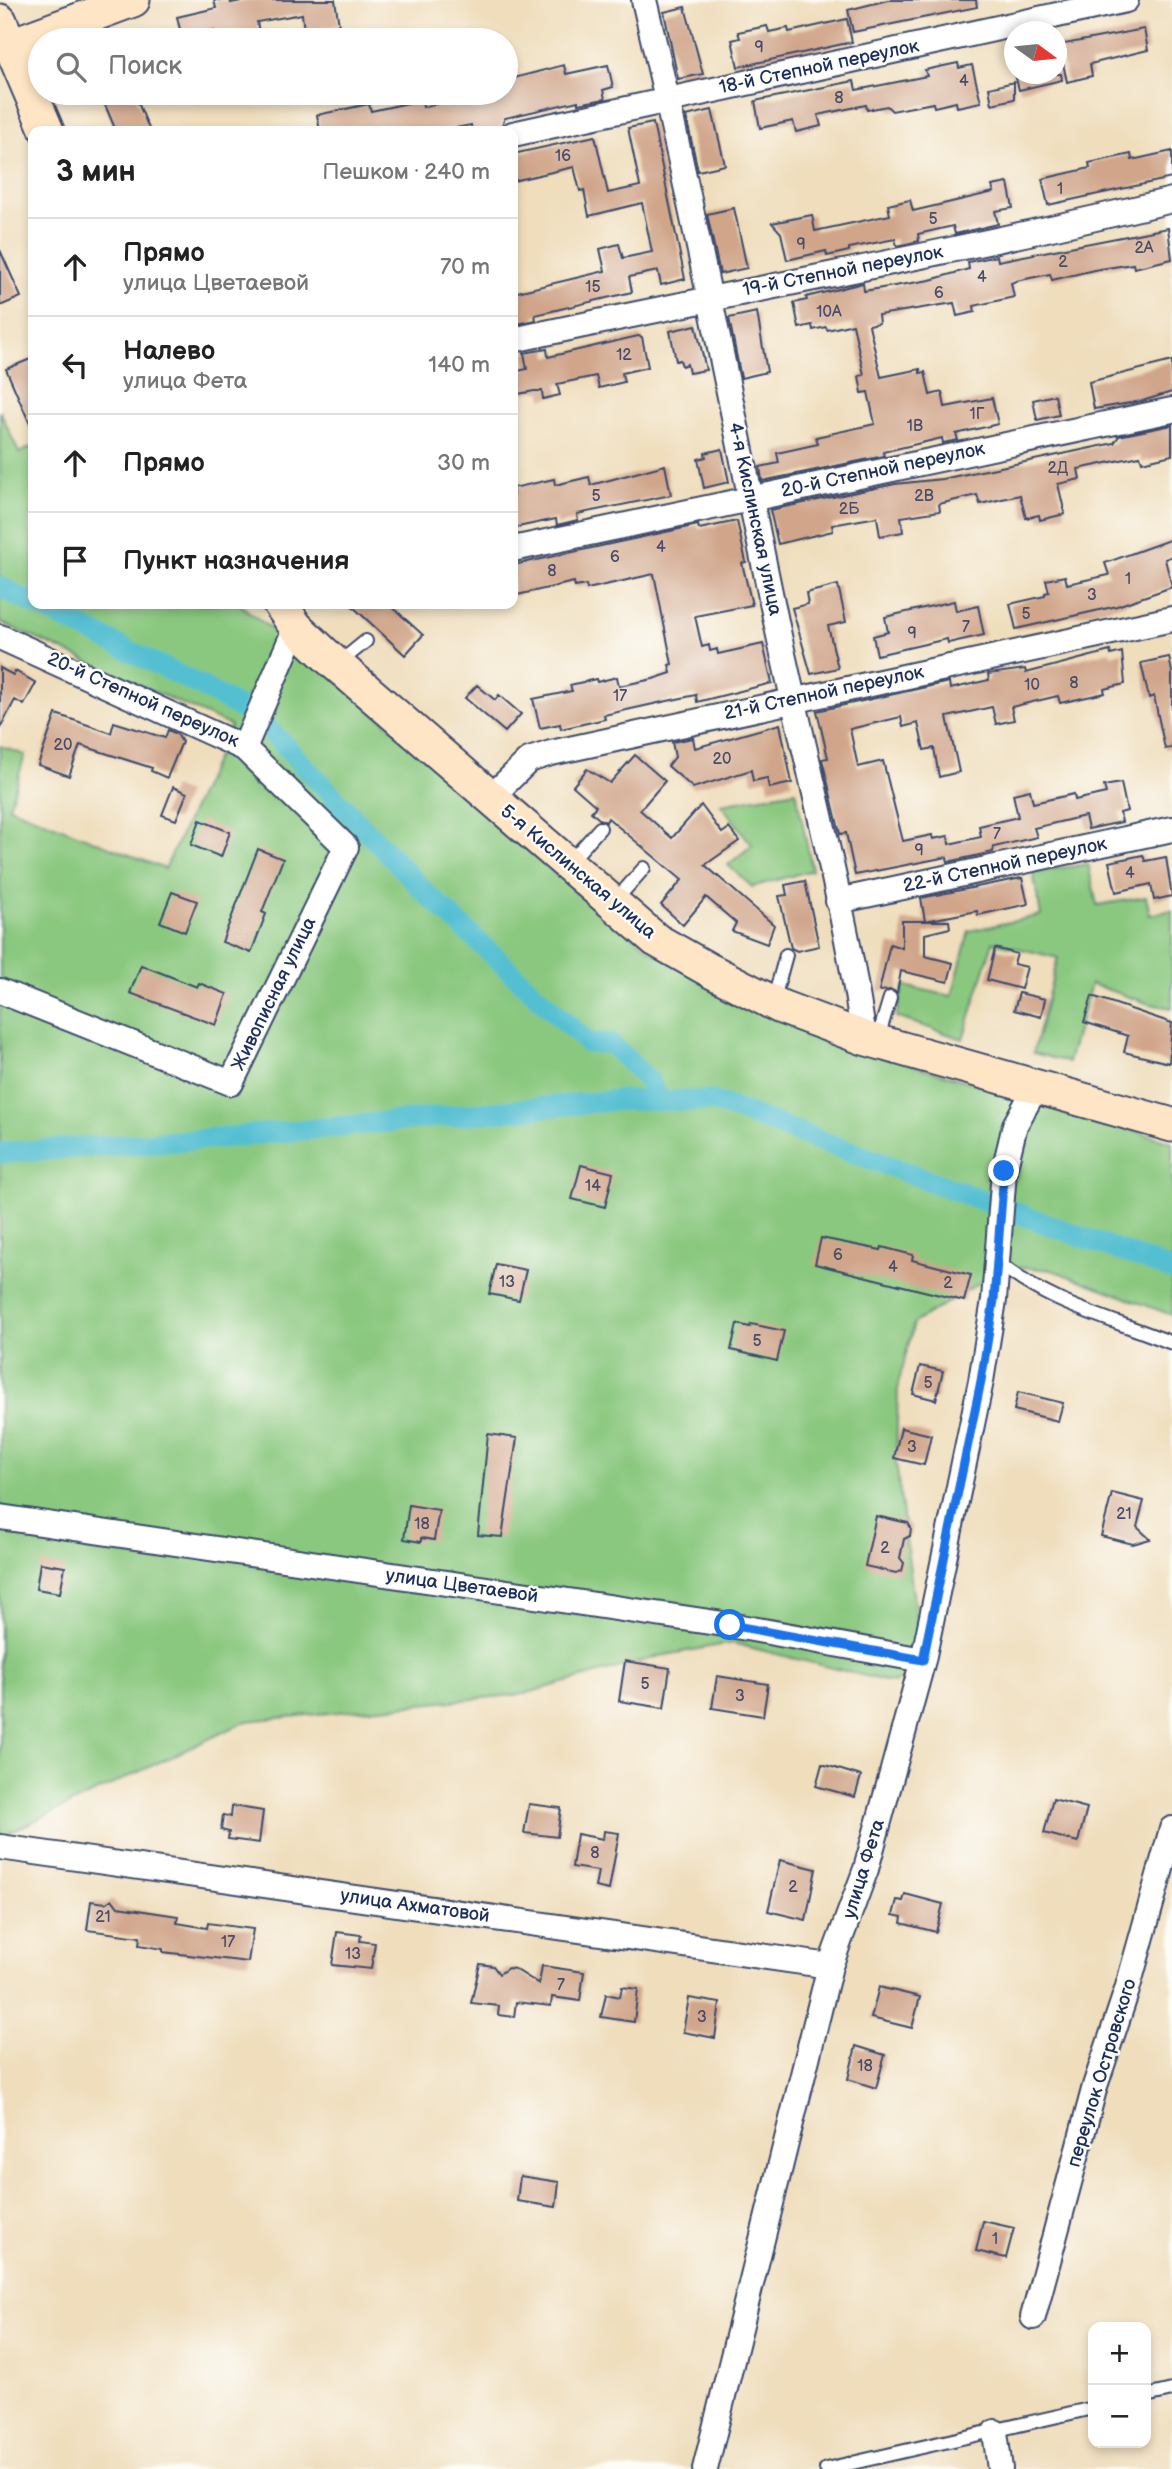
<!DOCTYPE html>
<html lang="ru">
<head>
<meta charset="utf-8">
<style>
  :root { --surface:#fff; --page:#f6f6f6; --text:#222; --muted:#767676; --line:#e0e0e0 }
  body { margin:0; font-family:"Balsamiq Sans",sans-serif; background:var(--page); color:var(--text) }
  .controls { position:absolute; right:21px; bottom:21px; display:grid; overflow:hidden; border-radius:14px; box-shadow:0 4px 10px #0003 }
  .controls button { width:63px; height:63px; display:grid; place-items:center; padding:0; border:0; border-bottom:2px solid var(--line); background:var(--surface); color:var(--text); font:35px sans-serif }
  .compass { position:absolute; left:1004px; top:21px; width:63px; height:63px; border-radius:50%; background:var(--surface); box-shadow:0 4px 10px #0003; rotate:105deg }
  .stop { position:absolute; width:21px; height:21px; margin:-16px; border:5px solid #1a73e8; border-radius:50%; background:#fff }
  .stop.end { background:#1a73e8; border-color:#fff; box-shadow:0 2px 7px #0008 }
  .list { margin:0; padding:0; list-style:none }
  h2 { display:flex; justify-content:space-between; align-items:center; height:91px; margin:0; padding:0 28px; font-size:30px }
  h2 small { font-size:23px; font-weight:400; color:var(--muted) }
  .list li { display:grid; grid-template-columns:46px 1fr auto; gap:21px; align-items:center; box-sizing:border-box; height:98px; padding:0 28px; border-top:2px solid var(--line) }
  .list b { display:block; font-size:26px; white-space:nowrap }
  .list p { margin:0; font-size:23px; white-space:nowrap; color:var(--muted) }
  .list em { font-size:23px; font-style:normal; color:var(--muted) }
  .icon { flex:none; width:38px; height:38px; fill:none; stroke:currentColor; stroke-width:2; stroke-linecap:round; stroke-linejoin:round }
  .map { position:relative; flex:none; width:1172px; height:2469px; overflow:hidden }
  .search { position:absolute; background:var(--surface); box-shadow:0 4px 10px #0003; left:28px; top:28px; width:490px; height:77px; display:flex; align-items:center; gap:18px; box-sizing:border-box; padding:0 24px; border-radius:38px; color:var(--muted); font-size:26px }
  .panel { position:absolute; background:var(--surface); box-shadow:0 4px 10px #0003; left:28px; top:126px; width:490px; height:483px; border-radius:14px }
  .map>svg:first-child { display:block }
  .green { fill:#8ac87f; stroke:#527c6e; stroke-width:2 }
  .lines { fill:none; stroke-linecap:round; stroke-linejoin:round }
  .canal { stroke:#55bfd2; stroke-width:21 }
  .building { fill:#d0a58a }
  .lane-casing { stroke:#3b496c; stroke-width:16 }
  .street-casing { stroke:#3b496c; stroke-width:28 }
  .secondary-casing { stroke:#3b496c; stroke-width:37 }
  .lane { stroke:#fff; stroke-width:12 }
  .street { stroke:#fff; stroke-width:24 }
  .secondary { stroke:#fee5c5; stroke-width:33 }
  .route { stroke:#1a73e8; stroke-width:9 }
  .labels { text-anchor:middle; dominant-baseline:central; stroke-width:5; stroke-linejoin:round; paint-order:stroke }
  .number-label { font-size:16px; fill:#484c69 }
  .street-label { font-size:19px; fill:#1b2f5e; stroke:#fdfcf7 }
</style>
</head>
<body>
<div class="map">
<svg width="1172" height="2469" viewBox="0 0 1172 2469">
  <rect width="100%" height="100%" fill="#fdfcf7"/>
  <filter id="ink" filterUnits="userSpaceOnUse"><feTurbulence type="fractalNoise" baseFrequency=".0143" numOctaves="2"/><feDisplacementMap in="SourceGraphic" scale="14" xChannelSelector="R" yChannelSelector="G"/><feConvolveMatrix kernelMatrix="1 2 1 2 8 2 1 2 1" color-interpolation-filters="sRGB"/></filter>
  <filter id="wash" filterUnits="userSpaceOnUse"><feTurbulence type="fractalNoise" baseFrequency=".00686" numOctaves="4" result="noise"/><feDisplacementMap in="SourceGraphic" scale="28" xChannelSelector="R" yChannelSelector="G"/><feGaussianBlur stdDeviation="1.57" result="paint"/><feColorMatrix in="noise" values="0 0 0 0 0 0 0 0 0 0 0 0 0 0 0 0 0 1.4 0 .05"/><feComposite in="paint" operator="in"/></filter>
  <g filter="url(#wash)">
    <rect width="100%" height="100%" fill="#efddbb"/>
    <path class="green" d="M0,411L19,453L33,446V604H239L325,670L650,950L896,1060L1172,1142V1315L1052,1270L1007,1266L914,1323L898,1385L896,1462L921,1656L916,1674L893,1683L732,1643L660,1656L524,1694L247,1721L0,1837V746L25,755L9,807L165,869L231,726L0,622Z
      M796,791L812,870L752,887L728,865L752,845L721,804Z
      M1088,864L1097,905L1146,897L1150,915L1172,910V1008L1150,1004L1091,984L1068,1062L1033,1053L1058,958L993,942L963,1039L896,1017L904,986L952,996L969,931L1041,915L1033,872Z"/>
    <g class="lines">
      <path class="canal" d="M0,587L201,686L258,718L427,894L588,1043H610L649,1081L659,1101
        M0,1153L219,1138L619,1100L713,1101L1172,1270"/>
    </g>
    <g id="blocks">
      <path class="building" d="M214,0H230L231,3L246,0H335L339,25L304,31L302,14L257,22L260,37L245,40H216L214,31L182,38L177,17L216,8Z
        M888,0H976L977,7L853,32L848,10Z
        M685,7L703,74L678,79L664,12Z
        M847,19L852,42L738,67L732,40L740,38L738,32L767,26L769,32L788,28L789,32Z
        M1144,29L1148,50L1090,64L1092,76L1067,82L1059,45Z
        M958,63L959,68L972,65L981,102L957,107L956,102L934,107L933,103L892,111L887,106L867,110L866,105L818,115L821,126L796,132L793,121L760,128L755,101L854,81L856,90L882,85L927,76L925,70Z
        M564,65L566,74L608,65L613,87L603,90L605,99L578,104V101L505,118L499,131H472L471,125L441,131H320L317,115L369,104L371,111L422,100L423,107L481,93H506V80Z
        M1015,74H1061L1062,80L1019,90Z
        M1014,82V99L992,104L989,88Z
        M100,93H134L150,131H116Z
        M712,110L725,165L698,171L686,116Z
        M653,123L685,279L661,285L658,271L629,277L632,292L535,315L536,320L513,325V293L605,271L600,249L619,244L623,258L652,252L642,203L589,216L584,190L580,191L574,167L513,181V154L595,136L608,193L640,186L628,128Z
        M1172,151V178L1048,205L1042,179L1090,168L1089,163L1131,154L1132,160Z
        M1008,183L1013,208L995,211L998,224L955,234L953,226L918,234L919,241L897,246L895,239L849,248V251L827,256L826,251L787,260L781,233L772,223L812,215L815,231L890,215L888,205L910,200L913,211L994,192L992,186Z
        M734,208L747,268L720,274L707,214Z
        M1168,228L1172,259L1134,268L1133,264L1094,270L1052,280L1050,274L1016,281L1011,283L1014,297L974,306L975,312L957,316L954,303L878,315L879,323L869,325L881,377L920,369V373L925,372L930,395L942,392L945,407L992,398L998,424L956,434L958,440L943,443L942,438L883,452L884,456L762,481L760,467L779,463L777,453L818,444L816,437L875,424L868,392L862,393L859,376L864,375L853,324L827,330L826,327L813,330L812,325L799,328L794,303L807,300L806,297L863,283L864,291L930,280L969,269L968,262L997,256L998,261Z
        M0,250L21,297L0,306Z
        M757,312L767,372L741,378L729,318Z
        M696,325L706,370L689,373L687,364L682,366L680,360L676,361L670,331Z
        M638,336L642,337L648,367L622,373L624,382L599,388L596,376L557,384L560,395L543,399L542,391H534L513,395V372L527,369L524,353L547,349L548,357Z
        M33,358V431L6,369Z
        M1172,361V392L1142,401L1094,409L1089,382Z
        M1055,395L1059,415L1037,420L1033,400Z
        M1172,425V455L1142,462L1140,456L1078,469L1080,479L1058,484L1065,514L1040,520L1039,515L1026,518L1020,495L980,504L977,495L939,504L940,511L901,517L903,532L880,536L877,517L832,525L833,531L778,544L770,510L895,484L942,479L1025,462L1114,443L1119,436Z
        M722,449L729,482L704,488L698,459L706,457L705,453Z
        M665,465L671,495L577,514L578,520L557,525L556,519L513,528V488L554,479L555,485L589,477L591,485Z
        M737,521L746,562L742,563L752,605L695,616L702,647L709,645L710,651L717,649L718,654L763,644L772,683L697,702L696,695L658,703L604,715L605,719L561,729L560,724L540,728L533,699L572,691L570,685L596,679L597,682L617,677L619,686L653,679L671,673L669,665L672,664L654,574L587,589L586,585L575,587L574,582L513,596V565L698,525L699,529Z
        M1172,539V556L1165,559L1172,587L1117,606L1016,629L1010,604L1045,596V593L1049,592L1046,580L1065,576L1067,584L1109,575L1105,563Z
        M838,585L846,622L828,626L838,668L811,674L792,608L808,604L806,593Z
        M954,601L956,611L978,606L984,635L948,643L947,639L877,655L873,636L888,632L885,617Z
        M350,604H389L423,635L405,655Z
        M1110,651L1111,655L1122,652L1125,684L1104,689L1105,693L1060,703L1058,696L1011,707L1014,720L996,724L992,707L947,717L959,772L939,777L934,748L924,750L918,723L903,727L901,717L850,729L858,767L883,761L903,841L932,835L933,839L948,836L949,844L981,837L979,826L1018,817L1013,794L1030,790L1033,803L1074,794L1075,800L1106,793L1104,786L1121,783L1127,811L1120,813L1122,822L1088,829L1085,816L1034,828L1037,837L994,847L993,852L948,862L947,857L855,875L846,833L840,834L822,759L828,758L817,711L949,682L950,689L989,680L988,674L1025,669L1026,673Z
        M1169,657L1172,672V748L1165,749L1154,696L1149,698L1141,663Z
        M0,668L13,675L15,671L36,683L24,705L15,700L0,728Z
        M477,685L495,700L499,695L521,714L505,732L465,698Z
        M56,714L111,733L114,722L165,738L168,730L177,734L182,742L167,778L151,771L152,768L80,745L69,776L38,765Z
        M780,724L792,783L769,788L767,778L753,781L751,770L693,788L668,766L675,757L672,742L693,738L695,748Z
        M635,755L665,781L640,810L672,838L701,805L722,833L729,828L739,841L705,865L774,925L767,944L732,931L736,923L706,897L683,925L661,905L682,880L608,818L606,822L599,819L591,812L596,806L573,786L587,769L610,783Z
        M173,787L187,793L176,820L162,815Z
        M200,820L230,832L221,857L191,845Z
        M258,849L283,859L262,912L266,914L251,953L222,942Z
        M1143,855L1145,861L1166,857L1172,896L1154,900L1151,884L1116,892L1109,862Z
        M1022,878L1028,904L978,915L977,911L925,921L921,898Z
        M805,881L819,946L797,951L791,948L779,896L787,895L785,885Z
        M172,892L197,901L185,932L160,922Z
        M902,921H949L950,928L925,934V956L953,963L948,982L901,971L897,993L892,990L879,991L890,944L902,948Z
        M995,948L1017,954L1014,964L1027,967L1021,989L987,980Z
        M141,965L197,987L199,983L227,994L216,1025L130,993Z
        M1019,993L1045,999L1041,1017L1014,1010Z
        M1092,996L1172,1023L1169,1063L1124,1052L1128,1036L1084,1022Z
        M581,1165L613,1173L605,1207L572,1199Z
        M821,1238L881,1250L882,1247L913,1255L912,1260L971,1275L964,1301L815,1264Z
        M496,1264L526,1270L519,1300L489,1294Z
        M737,1324L750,1327L751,1324L784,1331L777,1361L731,1350Z
        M920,1366L943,1371L936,1400L913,1394Z
        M1018,1392L1063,1403L1058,1421L1014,1410Z
        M901,1428L931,1435L924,1465L894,1458Z
        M488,1434L517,1438L502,1537L478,1535Z
        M1112,1493L1144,1501L1137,1527L1150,1539L1133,1544L1101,1536Z
        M409,1505L439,1510L434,1540L421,1538V1542L404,1539Z
        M876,1516L908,1523L911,1528L910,1536L904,1539L900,1558L904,1563L902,1571L896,1573L865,1566Z
        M40,1563L65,1567L60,1593L36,1589Z
        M625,1661L670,1668L664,1708L619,1701Z
        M717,1676L768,1684L763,1716L712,1708Z
        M822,1764L861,1776L855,1797L816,1786Z
        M1053,1799L1087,1808L1078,1842L1044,1833Z
        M529,1804L561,1808L557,1837L524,1833Z
        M232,1806L263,1811L259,1843L228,1839L229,1832L221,1830L223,1815L231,1817Z
        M604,1831L619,1833L609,1890L595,1887L598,1871L572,1867L577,1834L603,1839Z
        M780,1860L816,1869L806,1920L768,1911Z
        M905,1894L943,1904L936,1932L901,1923L902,1917L893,1915L897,1900L903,1901Z
        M112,1899L118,1907L178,1916L177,1923L207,1928L208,1923L253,1929L248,1962L163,1952V1949L139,1945L140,1937L87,1930L91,1901L106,1903Z
        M337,1932L361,1935L360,1941L375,1943L371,1969L332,1965Z
        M480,1964L493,1966L499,1974L508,1968L515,1969L539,1984L542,1966L584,1972L580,2001L552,1997L551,2006L516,2002L514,2017L498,2015L499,2006L471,2003Z
        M622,1987L638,1989L634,2022L601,2017L606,1994L620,1997Z
        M879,1987L920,1997L912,2028L871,2018Z
        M689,1998L720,2003L715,2038L683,2032Z
        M856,2046L885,2055L876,2088L848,2079Z
        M520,2176L559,2182L556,2207L517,2201Z
        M983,2221L1014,2228L1006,2258L976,2251Z"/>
    </g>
  </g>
  <g filter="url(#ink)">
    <use href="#blocks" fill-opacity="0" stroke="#3b496c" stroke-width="2"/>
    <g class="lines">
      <g class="lane-casing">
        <path id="lane" d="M339,663L366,641
          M568,864L600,828
          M614,902L644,868
          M773,1002L786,955
          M877,1041L890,998
          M998,1262C1047,1304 1113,1319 1172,1343
          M1146,2396L1172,2390
          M826,2469L1093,2408"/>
      </g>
      <g class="street-casing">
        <path id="street" d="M644,0C694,209 734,421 778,631C807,767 844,901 864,1038
          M513,134L1126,0
          M513,340C732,293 953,253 1172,200
          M513,549L1172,410
          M0,637L244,748L296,627
          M490,798L529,760L551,753L1172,619
          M838,901L1172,829
          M0,991L231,1083L346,847L244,748
          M0,1517L730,1625L923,1660
          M0,1847L830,1966
          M1033,2317L1095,2086L1127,1990L1172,1829
          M995,2432L1000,2469
          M705,2469L830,1966L866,1869L923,1660L981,1381L994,1300L1004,1171L1015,1125L1036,1087"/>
      </g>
      <g class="secondary-casing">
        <path id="secondary" d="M0,21L47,131
          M11,45L133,0
          M280,604L296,627L329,658L656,940L711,971L781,1007L864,1038L1172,1125"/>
      </g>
      <use href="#lane" class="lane"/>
      <use href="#street" class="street"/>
      <use href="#secondary" class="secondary"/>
    </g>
  </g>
  <g class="lines" filter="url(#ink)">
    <path class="route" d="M730,1625L923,1660L981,1381L994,1300L1004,1171"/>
  </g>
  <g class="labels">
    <g class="number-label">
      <text x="759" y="47">9</text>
      <text x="964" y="81">4</text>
      <text x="839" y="98">8</text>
      <text x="563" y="156">16</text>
      <text x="1060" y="189">1</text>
      <text x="933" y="219">5</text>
      <text x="801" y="244">9</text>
      <text x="1144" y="248">2А</text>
      <text x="1063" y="262">2</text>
      <text x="982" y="277">4</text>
      <text x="593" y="287">15</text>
      <text x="939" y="293">6</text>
      <text x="829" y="312">10А</text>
      <text x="624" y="355">12</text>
      <text x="977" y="414">1Г</text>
      <text x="915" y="426">1В</text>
      <text x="1058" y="468">2Д</text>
      <text x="596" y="496">5</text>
      <text x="924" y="496">2В</text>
      <text x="849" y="509">2Б</text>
      <text x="661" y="547">4</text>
      <text x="615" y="557">6</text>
      <text x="552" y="571">8</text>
      <text x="1128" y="579">1</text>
      <text x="1092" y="595">3</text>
      <text x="1026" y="614">5</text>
      <text x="966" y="627">7</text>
      <text x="912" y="633">9</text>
      <text x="1074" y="683">8</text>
      <text x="1032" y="685">10</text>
      <text x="620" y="696">17</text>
      <text x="63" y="745">20</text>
      <text x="722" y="759">20</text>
      <text x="997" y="834">7</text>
      <text x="919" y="850">9</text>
      <text x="1130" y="873">4</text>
      <text x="593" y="1186">14</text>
      <text x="838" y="1255">6</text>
      <text x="893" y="1267">4</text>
      <text x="507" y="1282">13</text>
      <text x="948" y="1283">2</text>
      <text x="757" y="1341">5</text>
      <text x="928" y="1383">5</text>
      <text x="912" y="1447">3</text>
      <text x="1124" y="1514">21</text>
      <text x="422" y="1524">18</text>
      <text x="885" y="1548">2</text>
      <text x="645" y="1684">5</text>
      <text x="740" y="1696">3</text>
      <text x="595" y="1853">8</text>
      <text x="793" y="1887">2</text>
      <text x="103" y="1917">21</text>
      <text x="228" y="1942">17</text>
      <text x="353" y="1954">13</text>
      <text x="561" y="1985">7</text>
      <text x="702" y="2017">3</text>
      <text x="865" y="2066">18</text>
      <text x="995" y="2239">1</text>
    </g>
    <g class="street-label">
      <text transform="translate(819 67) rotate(-12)">18-й Степной переулок</text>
      <text transform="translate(843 271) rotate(-11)">19-й Степной переулок</text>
      <text transform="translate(883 470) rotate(-12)">20-й Степной переулок</text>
      <text transform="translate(755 519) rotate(78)">4-я Кислинская улица</text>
      <text transform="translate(824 693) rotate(-12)">21-й Степной переулок</text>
      <text transform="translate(143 700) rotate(24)">20-й Степной переулок</text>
      <text transform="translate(1005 865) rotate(-12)">22-й Степной переулок</text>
      <text transform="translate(578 872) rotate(40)">5-я Кислинская улица</text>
      <text transform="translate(274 994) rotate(-64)">Живописная улица</text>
      <text transform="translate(462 1586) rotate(8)">улица Цветаевой</text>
      <text transform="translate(864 1869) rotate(-73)">улица Фета</text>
      <text transform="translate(415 1906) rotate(8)">улица Ахматовой</text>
      <text transform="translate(1102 2073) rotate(-73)">переулок Островского</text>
    </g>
  </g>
</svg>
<div class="controls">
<button>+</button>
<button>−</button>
</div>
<svg class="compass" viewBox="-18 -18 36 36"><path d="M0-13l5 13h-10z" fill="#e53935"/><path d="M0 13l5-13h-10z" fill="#767676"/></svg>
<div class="stop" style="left:730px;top:1625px"></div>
<div class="stop end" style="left:1004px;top:1171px"></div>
<div class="search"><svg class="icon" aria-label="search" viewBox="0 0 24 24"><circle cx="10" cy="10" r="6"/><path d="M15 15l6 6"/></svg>Поиск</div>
<section class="panel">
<h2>3 мин<small>Пешком · 240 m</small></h2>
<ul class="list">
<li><svg class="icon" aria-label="ahead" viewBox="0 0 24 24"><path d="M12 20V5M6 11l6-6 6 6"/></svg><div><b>Прямо</b><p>улица Цветаевой</p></div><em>70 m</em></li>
<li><svg class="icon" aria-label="left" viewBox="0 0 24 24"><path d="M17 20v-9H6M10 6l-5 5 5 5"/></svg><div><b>Налево</b><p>улица Фета</p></div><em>140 m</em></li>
<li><svg class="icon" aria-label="ahead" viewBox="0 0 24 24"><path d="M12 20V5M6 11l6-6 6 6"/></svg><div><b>Прямо</b></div><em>30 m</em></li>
<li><svg class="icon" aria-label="arrive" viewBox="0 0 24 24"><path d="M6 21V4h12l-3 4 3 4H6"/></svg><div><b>Пункт назначения</b></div></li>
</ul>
</section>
</div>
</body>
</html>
